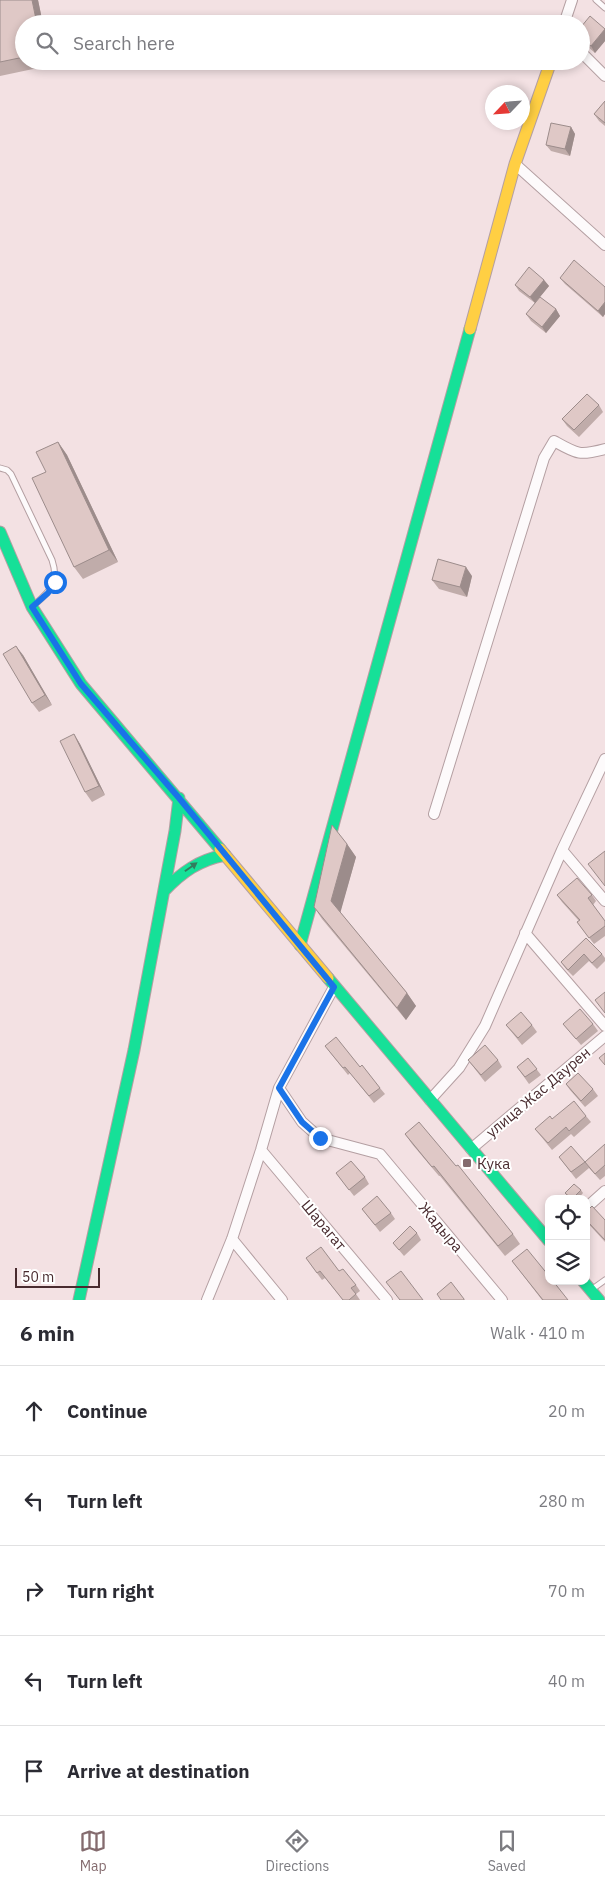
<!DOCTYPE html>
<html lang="en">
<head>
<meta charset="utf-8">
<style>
  :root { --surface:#fff; --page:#f2f2f3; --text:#2b2b33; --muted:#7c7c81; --line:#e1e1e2; --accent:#846b6e }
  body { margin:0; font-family:"IBM Plex Sans",sans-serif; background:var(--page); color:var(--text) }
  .controls { position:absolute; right:15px; bottom:15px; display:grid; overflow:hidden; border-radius:10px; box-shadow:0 2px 8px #0003 }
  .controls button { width:45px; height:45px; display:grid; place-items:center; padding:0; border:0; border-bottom:1px solid var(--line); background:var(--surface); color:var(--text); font:25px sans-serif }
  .compass { position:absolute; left:485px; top:85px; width:45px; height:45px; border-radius:50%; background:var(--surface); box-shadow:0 2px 8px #0003; rotate:244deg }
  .scale { position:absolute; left:15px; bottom:12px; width:85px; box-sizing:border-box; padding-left:5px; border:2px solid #492b2f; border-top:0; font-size:14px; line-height:18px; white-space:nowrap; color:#492b2f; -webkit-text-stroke:4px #fff; paint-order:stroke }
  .stop { position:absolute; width:15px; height:15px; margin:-11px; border:4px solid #1a73e8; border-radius:50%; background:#fff }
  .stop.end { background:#1a73e8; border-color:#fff; box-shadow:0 1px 5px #0008 }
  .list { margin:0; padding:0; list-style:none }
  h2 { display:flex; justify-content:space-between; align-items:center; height:65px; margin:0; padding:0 20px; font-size:21px }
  h2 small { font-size:16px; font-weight:400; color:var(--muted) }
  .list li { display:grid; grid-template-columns:32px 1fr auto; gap:15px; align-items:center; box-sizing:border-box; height:90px; padding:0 20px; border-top:1px solid var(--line) }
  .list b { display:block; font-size:19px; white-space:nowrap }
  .list em { font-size:16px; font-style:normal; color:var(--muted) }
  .icon { flex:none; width:28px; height:28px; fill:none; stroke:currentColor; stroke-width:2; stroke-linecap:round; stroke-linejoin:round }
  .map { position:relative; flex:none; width:605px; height:1300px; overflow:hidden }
  .search { position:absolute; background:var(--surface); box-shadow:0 2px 8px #0003; left:15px; right:15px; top:15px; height:55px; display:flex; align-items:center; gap:12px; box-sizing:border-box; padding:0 18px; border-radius:28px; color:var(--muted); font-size:19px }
  .sheet { height:515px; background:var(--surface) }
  nav { display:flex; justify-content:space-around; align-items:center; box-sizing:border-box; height:70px; border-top:1px solid var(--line); background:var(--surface); font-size:14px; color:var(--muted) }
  nav a { display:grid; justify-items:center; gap:2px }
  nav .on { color:var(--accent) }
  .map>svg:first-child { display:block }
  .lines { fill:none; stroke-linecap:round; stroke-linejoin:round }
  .lane-casing { stroke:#b49fa2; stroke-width:7 }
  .street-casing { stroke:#b49fa2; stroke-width:12 }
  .fast-casing { stroke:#b49fa2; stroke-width:13 }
  .slow-casing { stroke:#b49fa2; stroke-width:13 }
  .lane { stroke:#fdfafb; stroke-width:5 }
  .street { stroke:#fdfafb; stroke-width:10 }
  .fast { stroke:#16e098; stroke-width:11 }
  .slow { stroke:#ffcf43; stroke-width:11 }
  .wall { fill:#c0acaa }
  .shaded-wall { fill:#9c8c8b }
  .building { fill:#dfc8c6; stroke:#9c8c8b }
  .oneway { fill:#327c5e }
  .route { stroke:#1a73e8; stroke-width:6 }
  .poi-dot { fill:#846b6e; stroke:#fff; stroke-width:2 }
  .labels { text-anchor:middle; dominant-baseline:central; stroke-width:4; stroke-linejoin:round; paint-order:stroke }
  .street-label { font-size:15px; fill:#492b2f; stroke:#fff }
  .poi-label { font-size:15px; fill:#492b2f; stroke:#fff; text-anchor:start }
</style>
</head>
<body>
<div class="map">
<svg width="605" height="1300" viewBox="0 0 605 1300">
  <rect width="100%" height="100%" fill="#f3e1e3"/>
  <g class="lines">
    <g class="lane-casing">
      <path id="lane" d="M596,0L605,8
        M0,468L7,470L11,474L52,560C60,584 50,591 32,607
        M591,1290L605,1280"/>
    </g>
    <g class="street-casing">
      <path id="street" d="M564,24L572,0
        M581,52L605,76
        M515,164L605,245
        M434,814L544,458L554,441C577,454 579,456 605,449
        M562,850L605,901
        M525,933L605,1026
        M279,1088L302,1122L320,1138L380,1154L502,1300
        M430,1100L459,1068L485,1026L562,850L605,759
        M471,1149L605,1036
        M261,1150L387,1300
        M586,1208L605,1191
        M232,1239L282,1300
        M207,1300L232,1239L261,1150L279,1088L334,987"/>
    </g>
    <g class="fast-casing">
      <path id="fast" d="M0,532L32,607L81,684L220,849
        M164,891C182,872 199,860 225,855
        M300,945L470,329
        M328,978L549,1241
        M583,1281L599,1300
        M79,1300L134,1050L175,831L179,798"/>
    </g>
    <g class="slow-casing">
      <path id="slow" d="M470,329L515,164L551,61
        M220,849L328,978"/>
    </g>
    <use href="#lane" class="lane"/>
    <use href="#street" class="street"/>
    <use href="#fast" class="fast"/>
    <use href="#slow" class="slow"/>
  </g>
  <path class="wall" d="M0,0H38L43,24H24V61H51L52,65L0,76Z
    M581,27L605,29V41L595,53L581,41Z
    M605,101V126L599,121L594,114Z
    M571,127L575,134L570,156L551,151L546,145Z
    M560,278L605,287V314L603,317L565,284Z
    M544,280L549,286L535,303L519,291L515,285Z
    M556,309L560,316L546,333L531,321L526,314Z
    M599,405L603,412L579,437L567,426L562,419Z
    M58,442L67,455L118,562L83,579L74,567L46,472Z
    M472,576L467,597L439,589L432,580Z
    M23,655L52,705L39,712L32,703Z
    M74,734L80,744L105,795L92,802L85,792Z
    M347,844L356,857L340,912L407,993L416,1006L406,1020L322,919L314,907Z
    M557,895H592L596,901L593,905L605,921V936L594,944L577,922L579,921L562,902Z
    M586,938L602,954L605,958V961L597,969L589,961L573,976L566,969L561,962Z
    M563,1024H593L598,1031L581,1045Z
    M506,1025H532L537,1032L522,1045Z
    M325,1046L360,1067L380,1088L385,1094L374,1103L350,1073L348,1075Z
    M528,1058L541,1075L529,1084L517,1067Z
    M468,1060H498L502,1067L485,1082Z
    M566,1084L593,1089L598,1096L585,1107L570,1090Z
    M586,1116L591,1122L574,1137L571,1134L552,1150L535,1129L552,1119Z
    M405,1134L513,1234L520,1244L505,1256L440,1176H439L412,1144Z
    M605,1144V1176L600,1180L589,1168L576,1179L559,1157L585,1162Z
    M336,1173L365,1177L369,1184L354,1196Z
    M581,1190L583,1193L578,1199H571L565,1193Z
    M362,1209L391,1213L395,1219L380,1232Z
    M586,1212L605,1220V1242L586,1221Z
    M417,1233L421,1240L404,1256L393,1243Z
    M306,1258L339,1271L356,1285L360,1291L356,1294L360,1300H343L325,1278L322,1280Z
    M512,1261L568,1300H542Z"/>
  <path class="shaded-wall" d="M32,0H38L43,24H37Z
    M605,29V41L595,53L591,46Z
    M571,127L575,134L570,156L565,149Z
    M544,280L549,286L535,303L530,297Z
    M605,302V314L603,317L598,311Z
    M556,309L560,316L546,333L542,327Z
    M58,442L67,455L118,562L109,550Z
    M466,567L472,576L467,597L460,587Z
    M16,646L23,655L52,705L45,695Z
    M74,734L80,744L105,795L99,786Z
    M347,844L356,857L340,914L331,901Z
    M407,993L416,1006L406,1020L397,1008Z"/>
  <path class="building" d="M0,0H32L37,24H24V57L0,62Z
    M590,16L605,29L591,46L581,39V27Z
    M605,101V123L594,114Z
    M551,123L571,127L565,149L546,145Z
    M574,260L605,287V302L598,311L560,278Z
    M529,267L544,280L530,297L515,285Z
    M540,297L556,309L542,327L526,314Z
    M587,394L599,405L574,430L562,419Z
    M58,442L109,550L74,567L32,478L46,472L36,452Z
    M438,559L466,567L460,587L432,580Z
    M16,646L45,695L32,703L3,654Z
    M74,734L99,786L85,792L60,741Z
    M332,825L347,844L331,901L407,993L397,1008L314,907Z
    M605,851V886L588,864Z
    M577,878L592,895L588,898L605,921V926L589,938L577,922L580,920L557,895Z
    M586,938L602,954L592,963L584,954L568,970L561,962Z
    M605,992V1013L595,1000Z
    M580,1009L593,1024L576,1039L563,1024Z
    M521,1012L532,1025L518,1038L506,1025Z
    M336,1037L360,1067L362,1065L380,1088L369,1096L345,1067L343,1068L325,1046Z
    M485,1045L498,1060L481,1075L468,1060Z
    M605,1053V1065L599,1058Z
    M528,1058L537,1069L525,1077L517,1067Z
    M578,1073L593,1089L581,1101L566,1084Z
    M574,1101L586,1116L569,1131L566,1127L548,1143L535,1129L550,1116L552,1119Z
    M419,1122L456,1166L458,1165L513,1234L498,1246L434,1166L432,1167L405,1134Z
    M605,1144V1165L595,1174L585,1162Z
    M571,1146L585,1162L571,1172L559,1157Z
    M351,1161L365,1177L349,1190L336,1173Z
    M574,1184L581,1190L572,1199L565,1193Z
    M377,1196L391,1213L375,1225L362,1209Z
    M592,1206L605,1220V1240L586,1220V1212Z
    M410,1226L417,1233L399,1250L393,1243Z
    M321,1247L339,1271L343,1269L356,1285L351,1288L356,1294L349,1300H343L320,1271L317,1273L306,1258Z
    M527,1249L549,1276V1281H553L568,1300H543L512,1261Z
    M401,1271L423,1300H400L386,1282Z
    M451,1282L464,1299V1300H441L437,1294Z"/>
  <defs><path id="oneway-solid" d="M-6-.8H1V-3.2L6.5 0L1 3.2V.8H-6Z" transform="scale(1.25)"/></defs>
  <use class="oneway" href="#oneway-solid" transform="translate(191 867) rotate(-35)"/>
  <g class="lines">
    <path class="route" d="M55,582L48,593L32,607L81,684L179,798L334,987L279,1088L302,1122L320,1138"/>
  </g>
  <rect class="poi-dot" x="462" y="1158" width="10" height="10" rx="2.5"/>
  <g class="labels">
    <g class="street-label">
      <text transform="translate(538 1092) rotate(-40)">улица Жас Даурен</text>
      <text transform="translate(324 1225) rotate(50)">Шарагат</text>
      <text transform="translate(441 1227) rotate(50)">Жадыра</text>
    </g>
    <g class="poi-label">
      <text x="477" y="1163">Кука</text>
    </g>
  </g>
</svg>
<div class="controls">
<button><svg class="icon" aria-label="locate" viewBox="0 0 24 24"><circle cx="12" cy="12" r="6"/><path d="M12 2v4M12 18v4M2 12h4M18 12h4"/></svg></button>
<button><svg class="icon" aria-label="layers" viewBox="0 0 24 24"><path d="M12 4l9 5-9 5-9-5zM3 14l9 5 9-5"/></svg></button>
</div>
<svg class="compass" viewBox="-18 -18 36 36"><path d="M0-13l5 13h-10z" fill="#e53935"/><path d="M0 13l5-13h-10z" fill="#7c7c81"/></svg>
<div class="scale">50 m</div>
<div class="stop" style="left:55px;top:582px"></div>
<div class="stop end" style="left:320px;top:1138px"></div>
<div class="search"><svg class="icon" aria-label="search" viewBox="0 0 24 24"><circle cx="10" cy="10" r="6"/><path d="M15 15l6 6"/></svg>Search here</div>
</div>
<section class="sheet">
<h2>6 min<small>Walk · 410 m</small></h2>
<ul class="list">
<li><svg class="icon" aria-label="ahead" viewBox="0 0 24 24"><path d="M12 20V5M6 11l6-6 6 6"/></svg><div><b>Continue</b></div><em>20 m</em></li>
<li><svg class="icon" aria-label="left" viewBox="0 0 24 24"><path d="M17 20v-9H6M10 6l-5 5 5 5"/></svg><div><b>Turn left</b></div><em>280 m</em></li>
<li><svg class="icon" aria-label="right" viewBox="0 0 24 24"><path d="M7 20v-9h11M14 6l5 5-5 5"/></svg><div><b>Turn right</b></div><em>70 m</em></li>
<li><svg class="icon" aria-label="left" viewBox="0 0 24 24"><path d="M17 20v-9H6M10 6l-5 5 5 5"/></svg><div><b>Turn left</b></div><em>40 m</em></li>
<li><svg class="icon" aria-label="arrive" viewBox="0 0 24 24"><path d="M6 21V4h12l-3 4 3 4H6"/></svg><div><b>Arrive at destination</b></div></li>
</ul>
</section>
<nav>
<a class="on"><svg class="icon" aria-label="map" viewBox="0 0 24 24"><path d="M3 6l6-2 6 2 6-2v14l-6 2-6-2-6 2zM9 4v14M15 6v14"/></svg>Map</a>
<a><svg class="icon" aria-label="directions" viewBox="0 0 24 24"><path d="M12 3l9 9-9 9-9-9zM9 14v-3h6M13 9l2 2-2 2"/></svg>Directions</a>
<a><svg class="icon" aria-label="saved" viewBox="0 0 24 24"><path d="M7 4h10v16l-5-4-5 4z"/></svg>Saved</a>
</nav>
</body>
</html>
